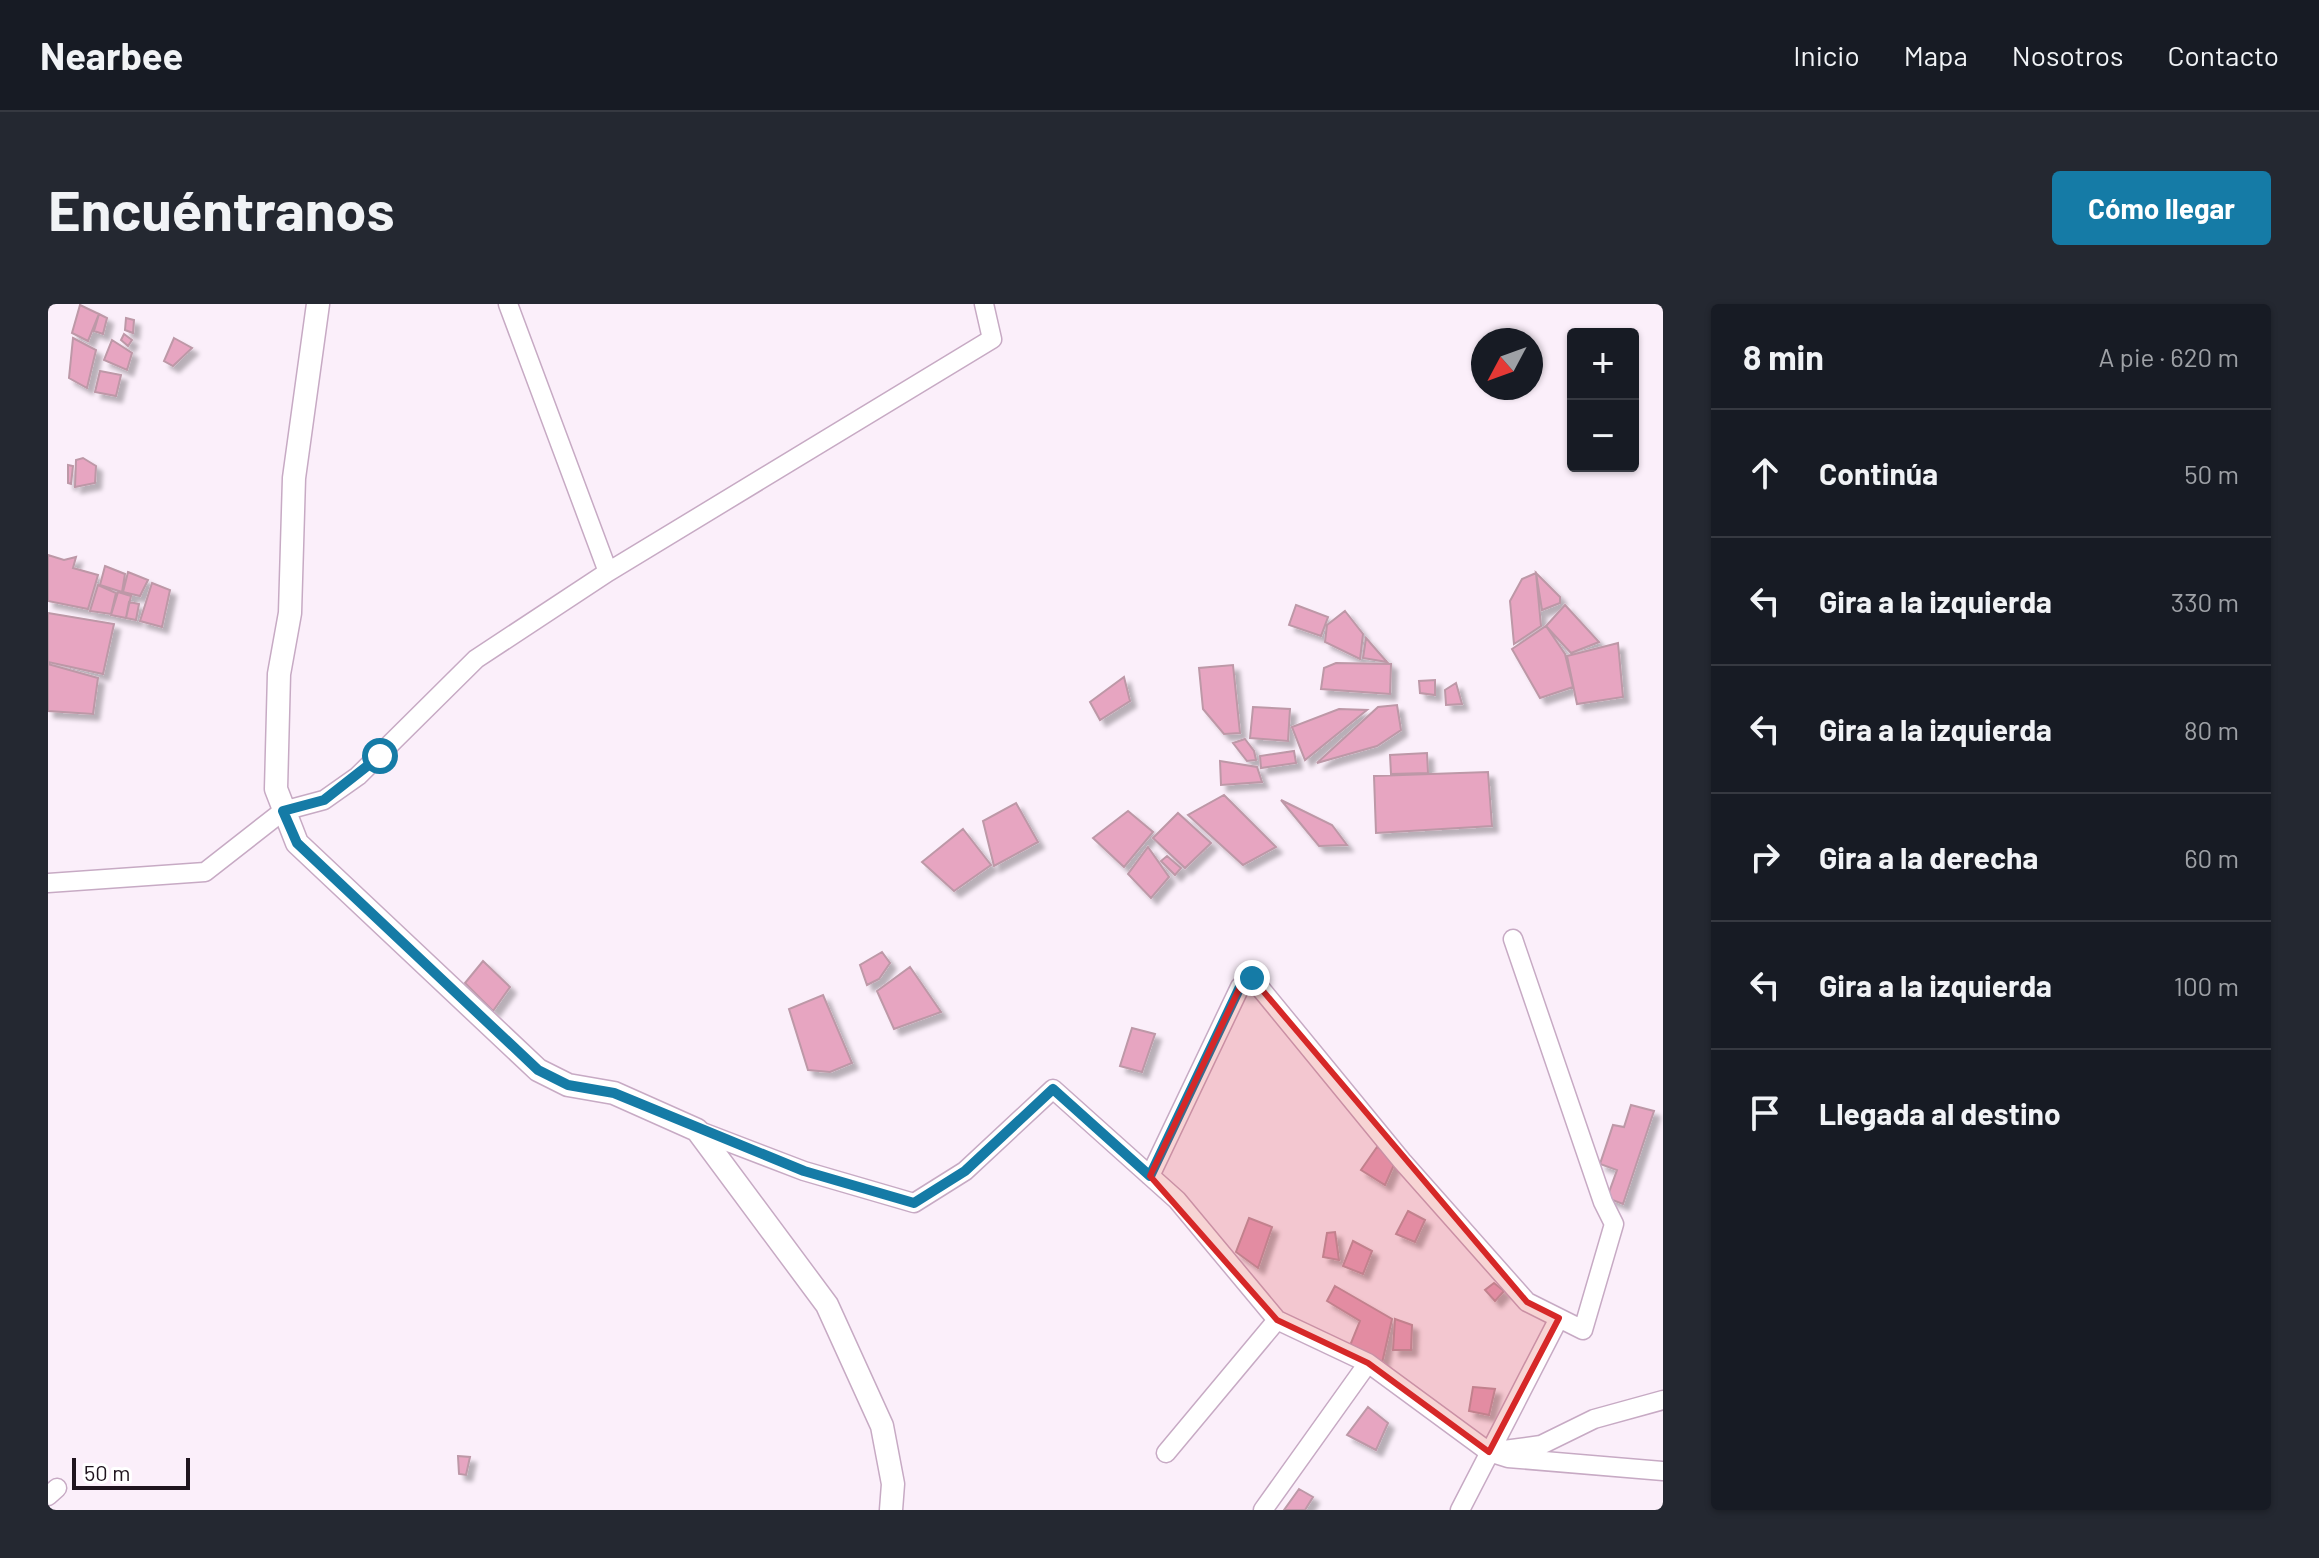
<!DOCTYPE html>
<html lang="es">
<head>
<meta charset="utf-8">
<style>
  :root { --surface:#171b24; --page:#242831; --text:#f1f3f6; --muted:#9ea1a6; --line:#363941; --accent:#157ba6 }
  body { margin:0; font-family:Barlow,sans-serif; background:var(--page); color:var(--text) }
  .controls { position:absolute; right:24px; top:24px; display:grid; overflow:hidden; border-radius:8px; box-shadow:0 2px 6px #0004 }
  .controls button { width:72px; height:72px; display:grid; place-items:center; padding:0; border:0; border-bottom:2px solid var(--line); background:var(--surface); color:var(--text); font:40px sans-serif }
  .compass { position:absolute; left:1423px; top:24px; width:72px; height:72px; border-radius:50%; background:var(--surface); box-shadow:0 2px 6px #0004; rotate:229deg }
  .scale { position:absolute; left:24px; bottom:20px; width:118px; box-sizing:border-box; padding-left:8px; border:4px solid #1f141e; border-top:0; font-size:22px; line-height:28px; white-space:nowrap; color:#1f141e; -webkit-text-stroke:6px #fff; paint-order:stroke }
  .stop { position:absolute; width:24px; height:24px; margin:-18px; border:6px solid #157ba6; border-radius:50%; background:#fff }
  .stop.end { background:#157ba6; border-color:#fff; box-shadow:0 2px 8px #0008 }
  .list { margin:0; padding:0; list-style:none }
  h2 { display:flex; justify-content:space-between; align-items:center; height:104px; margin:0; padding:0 32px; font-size:34px }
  h2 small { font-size:26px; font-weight:400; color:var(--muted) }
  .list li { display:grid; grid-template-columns:52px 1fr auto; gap:24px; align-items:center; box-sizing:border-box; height:128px; padding:0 32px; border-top:2px solid var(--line) }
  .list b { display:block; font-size:30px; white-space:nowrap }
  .list em { font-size:26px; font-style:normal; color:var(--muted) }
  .icon { flex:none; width:44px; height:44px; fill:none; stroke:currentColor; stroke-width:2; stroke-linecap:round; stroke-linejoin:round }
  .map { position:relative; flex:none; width:1615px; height:1206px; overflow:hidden; border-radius:8px }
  header { display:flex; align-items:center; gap:48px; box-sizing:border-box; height:112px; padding:0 40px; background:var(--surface); border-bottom:2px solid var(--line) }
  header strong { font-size:38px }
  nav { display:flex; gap:44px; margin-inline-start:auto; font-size:28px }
  .intro { display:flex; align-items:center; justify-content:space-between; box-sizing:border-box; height:192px; padding:0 48px }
  h1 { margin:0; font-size:56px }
  .button { padding:20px 36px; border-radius:8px; background:var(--accent); color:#fff; font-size:28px; font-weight:700 }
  main { display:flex; gap:48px; padding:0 48px }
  aside { flex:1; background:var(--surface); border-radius:8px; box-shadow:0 2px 6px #0004 }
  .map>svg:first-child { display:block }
  .building { fill:#e7a5c1; stroke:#bd98a7; stroke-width:2; filter:url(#shadow) }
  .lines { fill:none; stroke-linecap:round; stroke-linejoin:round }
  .minor-casing { stroke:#c7aac4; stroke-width:21 }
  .tertiary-casing { stroke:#c7aac4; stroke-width:25 }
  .minor { stroke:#fff; stroke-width:18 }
  .tertiary { stroke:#fff; stroke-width:22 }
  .route { stroke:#157ba6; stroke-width:10 }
  .marked { fill:#d62828; fill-opacity:0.2; stroke:#d62828; stroke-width:6; stroke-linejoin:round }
</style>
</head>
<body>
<header>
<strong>Nearbee</strong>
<nav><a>Inicio</a><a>Mapa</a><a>Nosotros</a><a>Contacto</a></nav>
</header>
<div class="intro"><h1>Encuéntranos</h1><a class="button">Cómo llegar</a></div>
<main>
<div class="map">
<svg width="1615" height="1206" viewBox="0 0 1615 1206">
  <defs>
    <filter id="shadow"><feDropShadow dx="6" dy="6" stdDeviation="2" flood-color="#0004"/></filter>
  </defs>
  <rect width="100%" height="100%" fill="#fbeffa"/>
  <path class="building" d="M32,1L51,10L40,37L24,29Z
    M51,10L59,14L55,30L46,27Z
    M78,14L86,16L85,29L77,26Z
    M76,30L84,36L80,42L73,36Z
    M25,34L48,46L39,84L21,74Z
    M126,34L144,44L125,62L116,57Z
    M64,36L84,49L79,66L56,56Z
    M52,67L73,71L68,92L47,88Z
    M35,154L48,162L47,179L27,183L28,156Z
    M20,161L25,162L23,180L20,179Z
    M0,251L16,256L28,253L25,264L50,271L40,305L0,297Z
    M57,262L77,270L74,288L52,281Z
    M80,268L100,276L92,292L75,288Z
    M1488,269L1493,322L1466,340L1462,297L1474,275Z
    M1488,269L1512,293V299L1494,306Z
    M104,279L122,286L114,323L92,317Z
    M50,281L68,289L63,310L42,307Z
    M70,288L83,292L78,314L63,311Z
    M81,298L91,300L88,316L78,314Z
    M1248,301L1280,313L1273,332L1241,321Z
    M1517,301L1551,338L1523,349L1498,322Z
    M1297,307L1315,330L1312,355L1277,338L1279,321Z
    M0,309L66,320L55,370L0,358Z
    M1498,322L1517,350L1525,383L1492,394L1464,345Z
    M1318,334L1339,358L1315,354Z
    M1570,339L1575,393L1529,400L1519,352Z
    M1288,359L1343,360L1342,390L1273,385L1276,364Z
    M0,360L50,374L45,410L0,407Z
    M1185,361L1192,429L1176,430L1155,405L1151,364Z
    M1076,373L1082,397L1052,416L1042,398Z
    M1387,376V391L1372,389L1371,377Z
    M1408,379L1414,400L1398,401L1397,386Z
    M1349,401L1353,426L1329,442L1269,459L1330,403Z
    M1205,403L1242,405L1240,437L1202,434Z
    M1291,405L1319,406L1257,456L1244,423Z
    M1197,435L1206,447L1208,456L1199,457L1185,439Z
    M1246,447L1248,459L1213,464L1212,452Z
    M1379,449L1380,469L1343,470L1342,451Z
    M1172,457L1209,463L1214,478L1173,481Z
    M1440,468L1444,522L1328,529L1326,472Z
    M1176,491L1228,543L1195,561L1140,511Z
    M1233,496L1284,521L1299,541L1271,542Z
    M968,499L990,538L946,562L935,517Z
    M1080,507L1105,528L1076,563L1045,534Z
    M1130,509L1163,539L1137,564L1105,534Z
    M915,525L943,561L906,587L874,558Z
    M1100,543L1121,573L1103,594L1080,570Z
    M1119,552L1133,564L1127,571L1113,557Z
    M834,648L842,659L831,675L819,681L812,661Z
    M435,657L462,683L445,707L417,679Z
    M862,663L893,708L846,725L829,687Z
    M775,691L804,759L782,768L760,766L741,705Z
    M1084,724L1107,730L1094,768L1072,762Z
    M1583,801L1606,807L1575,900L1559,894L1569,866L1552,860L1565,821L1576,823Z
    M1329,843L1349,854L1337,881L1313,866Z
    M1360,907L1377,916L1367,938L1348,930Z
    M1201,914L1224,923L1210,964L1188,948Z
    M1287,928L1291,956L1275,953L1279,929Z
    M1305,937L1324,947L1315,970L1295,962Z
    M1446,979L1456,987L1447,997L1437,986Z
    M1287,982L1344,1015L1334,1059L1301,1044L1312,1017L1279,997Z
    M1347,1015L1364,1021L1363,1046H1345Z
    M1425,1083L1447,1085L1441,1111L1421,1107Z
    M1320,1103L1340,1119L1328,1146L1299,1131Z
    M410,1152L422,1153L418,1171L411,1170Z
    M1251,1185L1265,1193L1257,1206H1236Z"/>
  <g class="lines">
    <g class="minor-casing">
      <path id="minor" d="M460,0L560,268
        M0,579L157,568L235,507L276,496L310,472L428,355L560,268L944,35L936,0
        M649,826L756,867L866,899L917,867L1005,785L1129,896L1229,1016L1320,1059L1441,1148L1460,1154L1615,1167
        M1102,872L1192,683L1204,674L1354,857L1479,998L1511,1014
        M1456,1146L1493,1141L1546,1115L1615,1096
        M1118,1149L1229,1016
        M0,1192L9,1184
        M1215,1206L1320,1059
        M1412,1206L1511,1014L1535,1026L1566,920L1555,898L1465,635"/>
    </g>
    <g class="tertiary-casing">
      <path id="tertiary" d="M270,0L246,174L242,309L231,370L228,485L249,539L490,766L520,781L566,789L649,826L779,1001L834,1122L845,1180L843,1206"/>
    </g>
    <use href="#minor" class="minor"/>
    <use href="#tertiary" class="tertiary"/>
  </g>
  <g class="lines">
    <path class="route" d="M332,452L276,496L235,507L249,539L490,766L520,781L566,789L756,867L866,899L917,867L1005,785L1102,872L1192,683L1204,674"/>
  </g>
  <path class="marked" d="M1204,674L1479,998L1511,1014L1441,1148L1320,1059L1229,1016L1102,872L1192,683Z"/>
</svg>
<div class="controls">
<button>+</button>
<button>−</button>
</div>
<svg class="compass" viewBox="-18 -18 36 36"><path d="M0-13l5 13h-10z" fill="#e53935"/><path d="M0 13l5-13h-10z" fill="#9ea1a6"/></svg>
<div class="scale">50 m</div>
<div class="stop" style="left:332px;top:452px"></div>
<div class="stop end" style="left:1204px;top:674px"></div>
</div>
<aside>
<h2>8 min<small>A pie · 620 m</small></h2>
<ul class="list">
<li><svg class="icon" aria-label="ahead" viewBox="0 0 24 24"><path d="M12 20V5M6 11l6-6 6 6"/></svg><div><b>Continúa</b></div><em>50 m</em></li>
<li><svg class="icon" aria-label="left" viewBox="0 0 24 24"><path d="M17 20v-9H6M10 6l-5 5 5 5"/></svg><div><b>Gira a la izquierda</b></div><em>330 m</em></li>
<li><svg class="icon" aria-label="left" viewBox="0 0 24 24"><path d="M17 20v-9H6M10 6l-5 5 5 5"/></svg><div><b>Gira a la izquierda</b></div><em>80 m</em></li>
<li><svg class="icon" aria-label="right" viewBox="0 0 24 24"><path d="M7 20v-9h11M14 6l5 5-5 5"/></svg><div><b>Gira a la derecha</b></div><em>60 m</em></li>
<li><svg class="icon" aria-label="left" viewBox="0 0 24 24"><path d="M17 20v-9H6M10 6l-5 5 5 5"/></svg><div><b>Gira a la izquierda</b></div><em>100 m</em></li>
<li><svg class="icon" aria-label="arrive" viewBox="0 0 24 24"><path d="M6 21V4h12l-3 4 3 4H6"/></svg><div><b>Llegada al destino</b></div></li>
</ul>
</aside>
</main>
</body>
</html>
